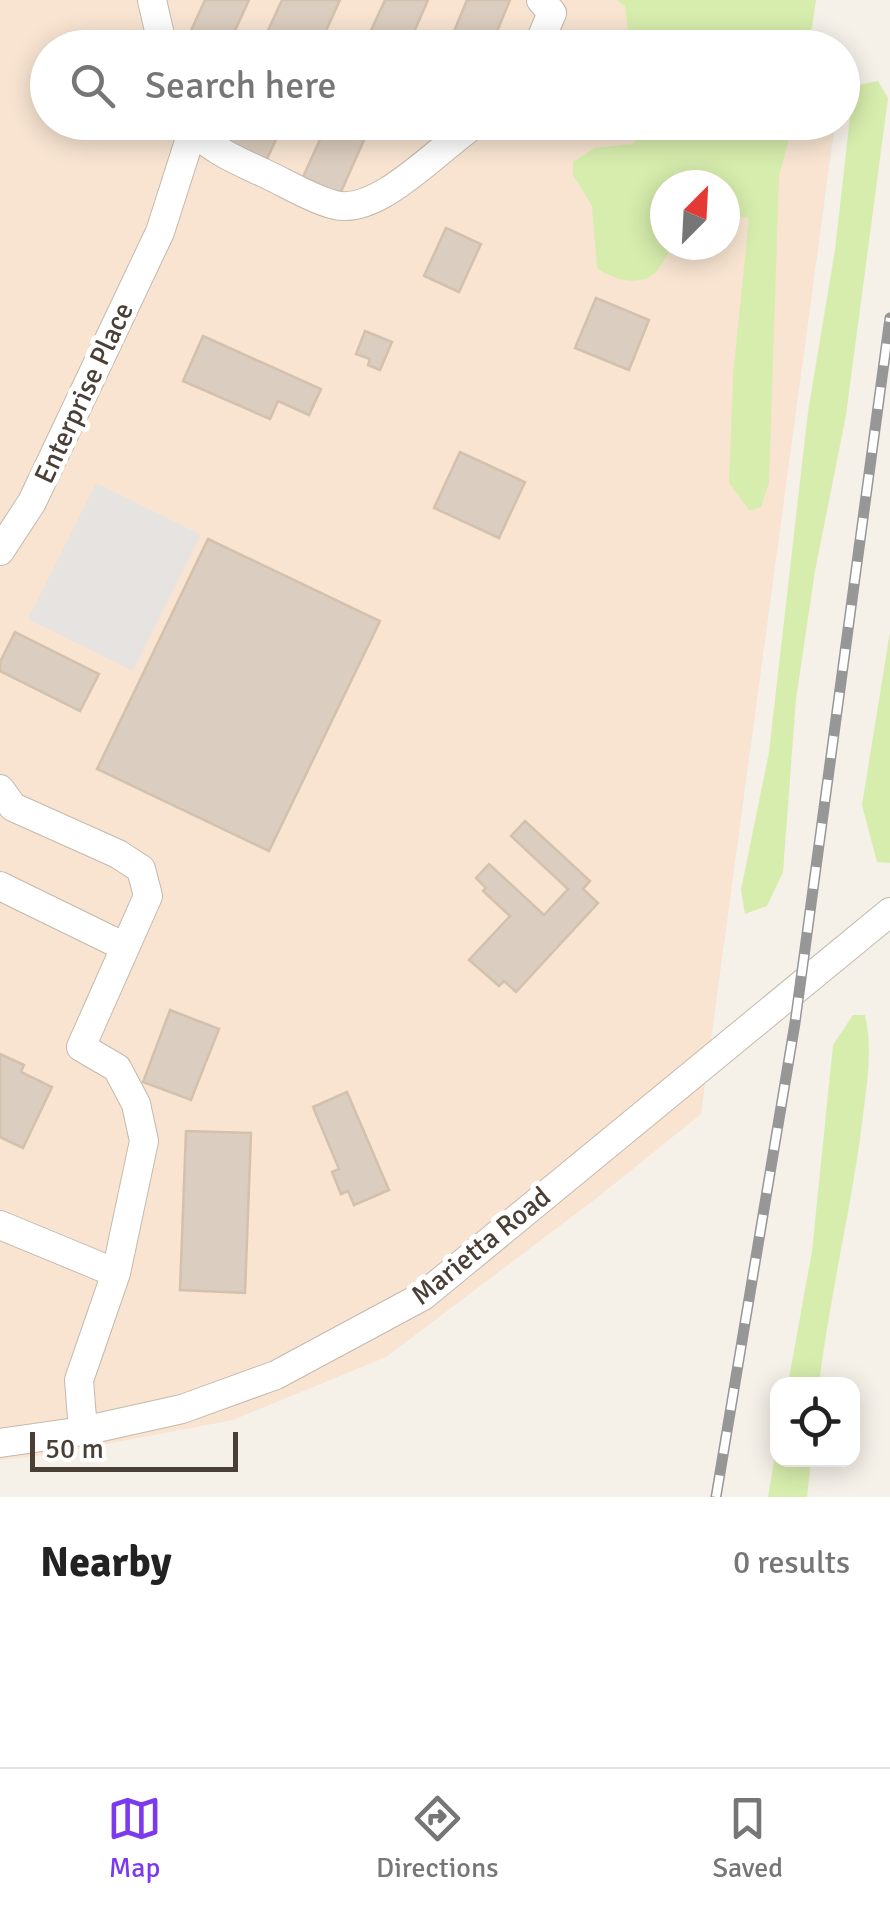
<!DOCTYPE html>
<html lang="en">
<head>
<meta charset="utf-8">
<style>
  :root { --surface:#fff; --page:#f2f2f2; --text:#222; --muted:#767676; --line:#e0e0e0; --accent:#7c3aed }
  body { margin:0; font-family:Signika,sans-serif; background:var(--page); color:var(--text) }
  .controls { position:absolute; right:30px; bottom:30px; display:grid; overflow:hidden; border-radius:20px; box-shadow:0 5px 25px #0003 }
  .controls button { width:90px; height:90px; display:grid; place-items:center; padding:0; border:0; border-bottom:2px solid var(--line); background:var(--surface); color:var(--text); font:50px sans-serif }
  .compass { position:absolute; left:650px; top:170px; width:90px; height:90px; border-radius:50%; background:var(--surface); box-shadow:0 5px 25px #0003; rotate:24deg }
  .scale { position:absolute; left:30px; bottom:25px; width:208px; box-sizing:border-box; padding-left:10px; border:5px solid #493f36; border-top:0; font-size:28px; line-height:35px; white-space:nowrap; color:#493f36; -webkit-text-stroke:8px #fff; paint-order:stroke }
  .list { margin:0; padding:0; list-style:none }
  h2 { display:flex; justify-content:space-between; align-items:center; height:130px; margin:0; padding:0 40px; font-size:42px }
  h2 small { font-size:32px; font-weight:400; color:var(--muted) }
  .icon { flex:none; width:55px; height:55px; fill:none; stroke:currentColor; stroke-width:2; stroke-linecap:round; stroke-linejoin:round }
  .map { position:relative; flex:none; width:890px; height:1497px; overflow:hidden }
  .search { position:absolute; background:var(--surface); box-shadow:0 5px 25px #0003; left:30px; right:30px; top:30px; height:110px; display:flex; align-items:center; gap:25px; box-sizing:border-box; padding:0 35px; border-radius:55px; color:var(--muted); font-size:38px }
  .sheet { height:270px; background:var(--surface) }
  nav { display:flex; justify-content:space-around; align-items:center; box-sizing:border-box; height:140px; border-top:2px solid var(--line); background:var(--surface); font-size:28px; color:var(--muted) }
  nav a { display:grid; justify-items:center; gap:5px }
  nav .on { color:var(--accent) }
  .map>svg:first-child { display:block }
  .commercial { fill:#f8e4d1; fill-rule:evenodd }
  .green { fill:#d7edad }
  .parking { fill:#e6e3e0 }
  .building { fill:#dbcdbf; stroke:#d3c1ae; stroke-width:2.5 }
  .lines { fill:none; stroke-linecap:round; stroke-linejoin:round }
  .minor-casing { stroke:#c4b9ac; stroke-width:30 }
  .minor { stroke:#fff; stroke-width:28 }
  .rail-casing { stroke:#979797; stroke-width:11 }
  .rail { stroke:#fff; stroke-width:8; stroke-dasharray:22; stroke-linecap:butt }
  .labels { text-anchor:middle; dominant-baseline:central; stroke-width:10; stroke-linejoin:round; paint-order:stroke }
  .street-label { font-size:28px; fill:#493f36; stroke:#fff }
</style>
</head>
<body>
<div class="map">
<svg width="890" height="1497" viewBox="0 0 890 1497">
  <rect width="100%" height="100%" fill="#f5f0e8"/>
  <path class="commercial" d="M0,0H665L756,47L48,48V122L835,123L701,1114L598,1197L386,1357L233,1420L53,1454L0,1460ZM665,185H725V245H665Z"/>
  <path class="green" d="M617,0H816L809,47L630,48L625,6Z
    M878,81L888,98L846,415L815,571L796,699L783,872L767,906L745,914L741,890L769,752L808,412L835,250L851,108L859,85Z
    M640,123H793L779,176L769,483L761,507L750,511L729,483L733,376L749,218L725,214V185H665V245H673C668,253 661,268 654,274C637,287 612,279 597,268L592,206L573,175V162L595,148L632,144L642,133Z
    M890,632V863L877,862L862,805Z
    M853,1015H865C873,1049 867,1081 863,1116C852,1206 830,1294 819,1384H788L812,1251L833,1045Z
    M777,1444L778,1460H811L807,1497H768Z"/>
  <path class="parking" d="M96,483L201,535L133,671L28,619Z"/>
  <path class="building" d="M205,0H249L227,48H183Z
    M282,0H340L318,48H260Z
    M385,0H428L407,48H363Z
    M467,0H510L490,48H447Z
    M225,122H284L266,161L218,139Z
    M328,122H372L340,194L303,177Z
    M446,228L481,244L459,292L424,276Z
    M596,298L649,320L629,370L575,348Z
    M365,331L392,342L380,370L368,365L370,359L356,354Z
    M203,336L321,389L309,415L278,401L270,419L183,381Z
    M460,452L525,482L499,538L434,508Z
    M208,539L380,621L269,851L97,769Z
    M15,632L99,674L80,711L0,671V662Z
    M525,821L590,881L583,889L598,903L516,992L504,981L499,986L469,960L510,916L483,891L486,888L476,878L489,864L544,915L568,889L511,836Z
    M170,1010L219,1029L191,1100L143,1082Z
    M0,1054L24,1065L21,1072L52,1087L23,1148L0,1137Z
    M347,1092L389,1190L354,1205L348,1191L341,1194L332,1172L339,1169L313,1107Z
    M186,1131L251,1133L245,1293L180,1290Z"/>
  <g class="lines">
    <g class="minor-casing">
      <path id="minor" d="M152,0L163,48
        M537,48L552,13L541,0
        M188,122C205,148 238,161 264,173C286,183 311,199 335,205C380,216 442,144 478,122
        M0,551L32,502L160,232L193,129
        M0,789L13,807L118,854L141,869L148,896L81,1047L117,1068L136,1104L144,1141L116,1273L79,1380L83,1431
        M0,886L125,947
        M0,1225L116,1273
        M0,1443L83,1431L182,1409L276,1375L423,1296L890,912"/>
    </g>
    <use href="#minor" class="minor"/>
    <g class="rail-casing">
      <path id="rail" d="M716,1497L795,1023L890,318"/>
    </g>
    <use href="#rail" class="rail"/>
  </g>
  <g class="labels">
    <g class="street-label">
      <text transform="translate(84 393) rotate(-65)">Enterprise Place</text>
      <text transform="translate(481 1246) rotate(-39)">Marietta Road</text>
    </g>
  </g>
</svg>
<div class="controls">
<button><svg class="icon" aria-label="locate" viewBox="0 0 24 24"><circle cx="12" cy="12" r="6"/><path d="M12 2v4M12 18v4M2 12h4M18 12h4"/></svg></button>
</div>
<svg class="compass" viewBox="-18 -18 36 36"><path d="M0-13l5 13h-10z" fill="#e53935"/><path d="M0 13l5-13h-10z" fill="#767676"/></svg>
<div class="scale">50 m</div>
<div class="search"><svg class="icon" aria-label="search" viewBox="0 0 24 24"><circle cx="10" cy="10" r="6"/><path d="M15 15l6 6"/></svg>Search here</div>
</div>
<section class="sheet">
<h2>Nearby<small>0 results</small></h2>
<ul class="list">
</ul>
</section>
<nav>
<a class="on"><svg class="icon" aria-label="map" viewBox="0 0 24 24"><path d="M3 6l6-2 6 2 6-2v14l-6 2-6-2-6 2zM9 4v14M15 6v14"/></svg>Map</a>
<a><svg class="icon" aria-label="directions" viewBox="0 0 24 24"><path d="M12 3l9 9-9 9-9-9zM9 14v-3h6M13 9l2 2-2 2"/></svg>Directions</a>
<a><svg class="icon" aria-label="saved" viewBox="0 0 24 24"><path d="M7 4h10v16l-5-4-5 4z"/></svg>Saved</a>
</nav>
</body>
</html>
